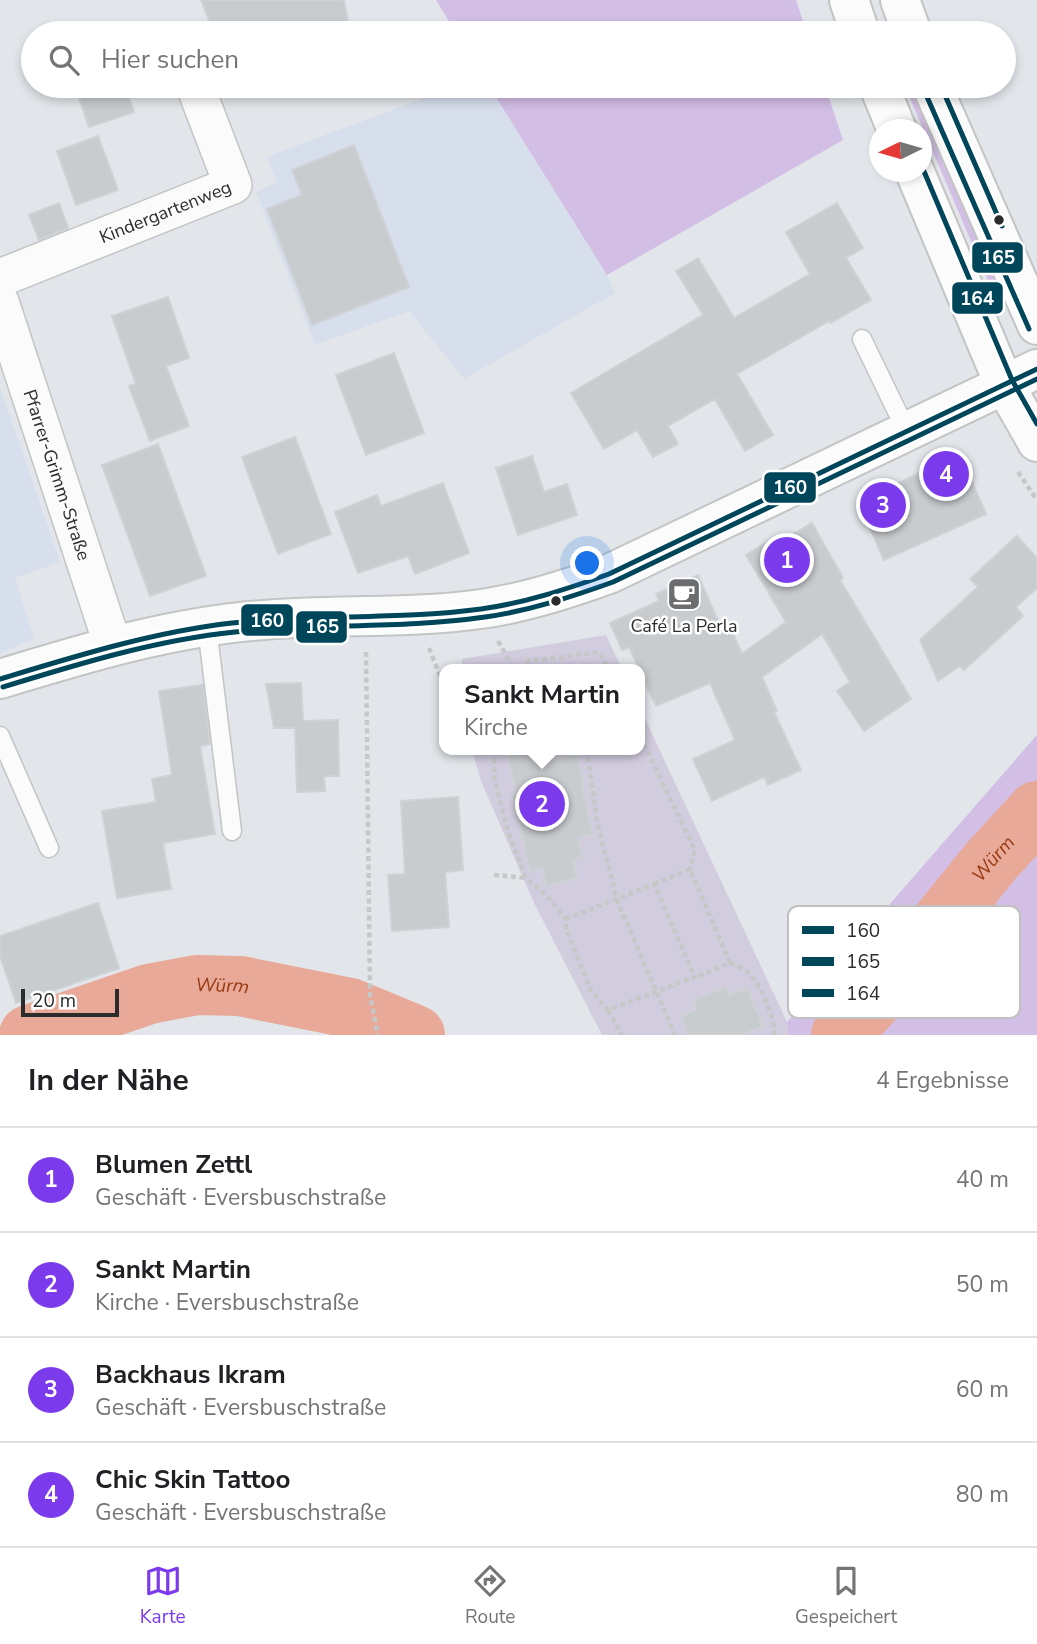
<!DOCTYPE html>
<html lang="de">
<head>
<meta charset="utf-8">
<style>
  :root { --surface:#fff; --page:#f2f2f2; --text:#202124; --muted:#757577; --line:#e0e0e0; --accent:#7c3aed }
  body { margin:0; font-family:"Nunito Sans",sans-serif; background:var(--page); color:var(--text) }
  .compass { position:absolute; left:869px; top:119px; width:63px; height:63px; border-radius:50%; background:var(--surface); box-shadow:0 4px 10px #0003; rotate:265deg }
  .scale { position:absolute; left:21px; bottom:18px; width:98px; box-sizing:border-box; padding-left:7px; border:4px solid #2c2c2c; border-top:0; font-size:19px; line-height:24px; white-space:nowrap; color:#2c2c2c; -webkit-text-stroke:5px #fff; paint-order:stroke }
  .you { position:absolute; left:588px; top:564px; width:24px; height:24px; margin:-18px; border:5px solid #fff; border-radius:50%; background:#1a73e8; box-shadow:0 0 0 10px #1a73e833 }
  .badge { display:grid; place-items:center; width:46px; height:46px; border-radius:50%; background:var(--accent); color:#fff; font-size:23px; font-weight:700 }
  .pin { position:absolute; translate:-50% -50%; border:4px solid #fff; box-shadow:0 2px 7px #0006 }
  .popup { position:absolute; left:439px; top:664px; width:206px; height:91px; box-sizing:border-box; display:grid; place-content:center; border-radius:14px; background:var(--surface); filter:drop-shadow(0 2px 5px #0005); font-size:23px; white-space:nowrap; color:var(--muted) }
  .popup b { font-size:26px; color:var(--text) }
  .popup::after { content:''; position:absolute; left:50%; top:100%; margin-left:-14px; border:14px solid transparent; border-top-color:var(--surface) }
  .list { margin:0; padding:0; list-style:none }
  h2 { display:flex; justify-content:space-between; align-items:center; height:91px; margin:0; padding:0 28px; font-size:30px }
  h2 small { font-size:23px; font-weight:400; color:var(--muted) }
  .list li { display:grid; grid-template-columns:46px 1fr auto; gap:21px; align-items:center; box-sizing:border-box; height:105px; padding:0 28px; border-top:2px solid var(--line) }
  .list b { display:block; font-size:26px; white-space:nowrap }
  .list p { margin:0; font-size:23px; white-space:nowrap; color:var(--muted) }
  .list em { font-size:23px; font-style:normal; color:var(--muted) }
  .icon { flex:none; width:38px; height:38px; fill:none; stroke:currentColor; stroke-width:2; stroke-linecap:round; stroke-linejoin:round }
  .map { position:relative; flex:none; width:1037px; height:1035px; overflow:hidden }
  .search { position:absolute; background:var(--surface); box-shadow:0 4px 10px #0003; left:21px; right:21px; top:21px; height:77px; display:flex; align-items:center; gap:18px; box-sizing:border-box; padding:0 24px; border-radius:38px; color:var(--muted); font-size:26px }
  .sheet { height:511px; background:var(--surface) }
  nav { display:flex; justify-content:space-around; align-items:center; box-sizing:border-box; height:98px; border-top:2px solid var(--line); background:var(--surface); font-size:19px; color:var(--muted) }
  nav a { display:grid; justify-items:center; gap:4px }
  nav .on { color:var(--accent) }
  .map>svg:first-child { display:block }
  .education { fill:#d8dfec }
  .green { fill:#d3bee6 }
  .cemetery { fill:#d2ccdf }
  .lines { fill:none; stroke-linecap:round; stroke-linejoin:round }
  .river { stroke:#e8a998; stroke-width:60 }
  .building { fill:#c9cccf; stroke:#ced1d5; stroke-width:2 }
  .service-casing { stroke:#c3c4c4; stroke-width:21 }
  .minor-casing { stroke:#c3c4c4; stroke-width:40 }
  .secondary-casing { stroke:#c3c4c4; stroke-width:42 }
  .path { stroke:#c6c7c7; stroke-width:4.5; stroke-dasharray:5 3.5; stroke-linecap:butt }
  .service { stroke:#fbfbfc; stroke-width:18 }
  .minor { stroke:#fbfbfc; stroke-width:37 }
  .secondary { stroke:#fbfbfc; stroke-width:38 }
  .bus-1-casing { stroke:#fff; stroke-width:10 }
  .bus-2-casing { stroke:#fff; stroke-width:10 }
  .bus-3-casing { stroke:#fff; stroke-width:10 }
  .bus-1 { stroke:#00465a; stroke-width:5 }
  .bus-2 { stroke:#00465a; stroke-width:5 }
  .bus-3 { stroke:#00465a; stroke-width:5 }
  .bus-dot { fill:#2c2c2c; stroke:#fff; stroke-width:2.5 }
  .labels { text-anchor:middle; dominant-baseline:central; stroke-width:5; stroke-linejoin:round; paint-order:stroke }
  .street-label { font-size:18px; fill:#2c2c2c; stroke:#fff }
  .poi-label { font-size:18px; fill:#2c2c2c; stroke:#fff }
  .water-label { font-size:19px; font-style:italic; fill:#9a3a12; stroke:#fff }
  .key { fill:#fff; stroke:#c0c0c0; stroke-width:2 }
  .key-label { font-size:19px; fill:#2c2c2c }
  .line-badge { stroke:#fff; stroke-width:2.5 }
  .badge-label { font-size:19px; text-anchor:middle; font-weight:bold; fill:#fff }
</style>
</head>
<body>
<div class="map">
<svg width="1037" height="1035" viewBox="0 0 1037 1035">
  <rect width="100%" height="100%" fill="#e2e6ea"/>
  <path class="education" d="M457,86H489L607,275L615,293L464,379L409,311L315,345L256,192L277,182L266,157Z
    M0,387L60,562L15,578L34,639L0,653Z"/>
  <path class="green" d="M436,0H796L807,33H456Z
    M489,86H825L843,140L607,275Z
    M905,86H921L1015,289L996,300Z
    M1037,735V1035H788L787,1022Z
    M364,1009L442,1035H369Z"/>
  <path class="cemetery" d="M606,635L622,669H462V659Z
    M640,708L787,1022L788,1035H602L534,903L481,781L472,750H640Z"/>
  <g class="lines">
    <g class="river">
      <path id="s1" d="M29,1035L149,994L197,985L240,986L350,1008L415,1035"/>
      <path id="s2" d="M841,1035L923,945L991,861L1037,811"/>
    </g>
  </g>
  <path class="building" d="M201,0H344L350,33H214Z
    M75,86H125L134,112L89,127Z
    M98,136L118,190L76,205L57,151Z
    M354,145L409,287L312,325L267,209L302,195L292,170Z
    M59,203L68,228L39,240L29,215Z
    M837,203L863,248L846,258L871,300L830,323L829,321L737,374L773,435L745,451L715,399L668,426L678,444L653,457L637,430L604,449L571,393L703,315L676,271L698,258L734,318L810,274L786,232Z
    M168,297L189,358L166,366L189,426L150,441L129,386L136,384L112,316Z
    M394,353L424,433L366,455L336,375Z
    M295,437L331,534L278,554L242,457Z
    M158,444L206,576L150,596L102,465Z
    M960,455L986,514L884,560L858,501Z
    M532,456L544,492L567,484L577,515L518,535L496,468Z
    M443,483L469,553L415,574L408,556L358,573L335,512L377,495L381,506Z
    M812,523L843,578L840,580L911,699L864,731L837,691L850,682L822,634L762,677L777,711L774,712L801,770L768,785L764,777L712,801L693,759L735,740L710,683L656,706L629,647L622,650L610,623L659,601L656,594L698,575L719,623L727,620L742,654L786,622L746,555L772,539L775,545Z
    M1017,536L1037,558V588L1016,607L1023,616L964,670L960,666L938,681L920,640L978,587L970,579Z
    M301,683L303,721L338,720L339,776H324L325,791L297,792L295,728H274L266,684Z
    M203,685L210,744L200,746L215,834L163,843L171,889L117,898L102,811L156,802L152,779L172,775L159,691Z
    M507,750H550L553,759L576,753L584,780L581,781L593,835L578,838L583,857L573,860L577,878L546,886L542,868L530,871L512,795L516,793Z
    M458,797L463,870L445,872L449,927L392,931L388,875L405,874L401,801Z
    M98,903L119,968L16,1003L0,956V936Z
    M725,987L729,995L747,988L763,1026L742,1035H689L681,1016L697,1009L694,1000Z"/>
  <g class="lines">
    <g class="service-casing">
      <path id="service" d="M862,339L907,432
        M207,627L232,831
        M0,736L49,848"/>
    </g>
    <g class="minor-casing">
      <g id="minor">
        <path id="s3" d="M0,278L233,185L195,86"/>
        <path id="s4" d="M0,302L113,646"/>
      </g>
    </g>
    <g class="secondary-casing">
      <path id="secondary" d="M849,0L860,33
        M900,0L912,33
        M879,86L897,130
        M932,86L1037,325
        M915,172L1004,384L1037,442
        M0,679C85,653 174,626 264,620C336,614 409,619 481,609C525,603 568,589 609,574L1037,369"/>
    </g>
    <path class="path" d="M1018,472L1037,500
      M498,641L514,669
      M429,648L444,686
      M366,652L370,995L378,1035
      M520,669L528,661L599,652L608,669
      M640,736L695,850L690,869
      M493,750L495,780L508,831L526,878L548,897L566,919V929L591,991L608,1010L695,977L654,884L566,919
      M584,750L588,757L597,821L617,900L675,1035
      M494,875L526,878
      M654,884L690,869L730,963L696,977
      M730,963C734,965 741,967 745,970C759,980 776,1018 774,1035
      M608,1010L622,1035"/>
    <use href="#service" class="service"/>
    <use href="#minor" class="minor"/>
    <use href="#secondary" class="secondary"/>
    <g class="bus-1-casing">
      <path id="bus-1" d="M0,679C76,656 153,632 232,623C315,614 399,620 481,609C525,603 567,589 609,574L1037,369"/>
    </g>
    <g class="bus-2-casing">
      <path id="bus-2" d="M924,90L1029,329
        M3,687C78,664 156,640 235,632C318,623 402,629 485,617C529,611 571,597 613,582L1037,379"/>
    </g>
    <g class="bus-3-casing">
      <path id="bus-3" d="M941,86L1002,226
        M923,169L1012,380L1037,424"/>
    </g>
    <use href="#bus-1" class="bus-1"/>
    <use href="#bus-2" class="bus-2"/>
    <use href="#bus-3" class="bus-3"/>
  </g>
  <defs>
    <g id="cafe-square" transform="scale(1.75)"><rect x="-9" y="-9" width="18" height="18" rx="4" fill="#6c6d6e" stroke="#fff"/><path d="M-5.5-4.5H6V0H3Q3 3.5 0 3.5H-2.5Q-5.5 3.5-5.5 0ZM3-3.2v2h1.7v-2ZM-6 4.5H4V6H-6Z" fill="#fff"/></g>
  </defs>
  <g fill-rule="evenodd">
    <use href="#cafe-square" x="684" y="594"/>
  </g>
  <g class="bus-dot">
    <circle cx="999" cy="220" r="6"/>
    <circle cx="556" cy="601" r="6"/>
  </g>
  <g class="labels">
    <g class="street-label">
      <text stroke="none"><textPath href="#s3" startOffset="178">Kindergartenweg</textPath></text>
      <text stroke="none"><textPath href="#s4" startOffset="182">Pfarrer-Grimm-Straße</textPath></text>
    </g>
    <g class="poi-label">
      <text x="684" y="626">Café La Perla</text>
    </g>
    <g class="water-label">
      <text stroke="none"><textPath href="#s2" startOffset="233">Würm</textPath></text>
      <text stroke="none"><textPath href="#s1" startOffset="201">Würm</textPath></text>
    </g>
  </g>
  <rect x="788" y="906" width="232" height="112" rx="10" class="key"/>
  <rect x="802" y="926" width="32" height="8" fill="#00465a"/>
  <rect x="802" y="957" width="32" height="9" fill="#00465a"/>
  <rect x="802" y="989" width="32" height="8" fill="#00465a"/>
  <g class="key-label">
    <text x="846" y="937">160</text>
    <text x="846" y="968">165</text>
    <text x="846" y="1000">164</text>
  </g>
  <g class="line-badge">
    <rect x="971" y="241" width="53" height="33" rx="7" fill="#00465a"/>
    <rect x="951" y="281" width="53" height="34" rx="7" fill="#00465a"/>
    <rect x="763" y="471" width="54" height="33" rx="7" fill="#00465a"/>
    <rect x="240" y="603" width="54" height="34" rx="7" fill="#00465a"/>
    <rect x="295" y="610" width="53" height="34" rx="7" fill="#00465a"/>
  </g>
  <g class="badge-label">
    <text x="998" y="264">165</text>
    <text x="977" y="305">164</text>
    <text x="790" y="494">160</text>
    <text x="267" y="627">160</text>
    <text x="322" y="633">165</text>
  </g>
</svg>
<svg class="compass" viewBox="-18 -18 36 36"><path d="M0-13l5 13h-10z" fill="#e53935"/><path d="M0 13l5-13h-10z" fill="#757577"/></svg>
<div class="scale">20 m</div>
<div class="you"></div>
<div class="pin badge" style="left:787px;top:560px">1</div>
<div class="pin badge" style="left:542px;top:804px">2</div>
<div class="popup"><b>Sankt Martin</b>Kirche</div>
<div class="pin badge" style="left:883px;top:505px">3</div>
<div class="pin badge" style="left:946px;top:474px">4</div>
<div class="search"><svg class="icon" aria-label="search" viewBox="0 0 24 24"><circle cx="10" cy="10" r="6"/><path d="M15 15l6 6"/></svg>Hier suchen</div>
</div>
<section class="sheet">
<h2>In der Nähe<small>4 Ergebnisse</small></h2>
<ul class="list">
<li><span class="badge">1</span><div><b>Blumen Zettl</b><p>Geschäft · Eversbuschstraße</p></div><em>40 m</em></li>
<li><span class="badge">2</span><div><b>Sankt Martin</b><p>Kirche · Eversbuschstraße</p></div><em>50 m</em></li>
<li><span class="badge">3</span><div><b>Backhaus Ikram</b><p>Geschäft · Eversbuschstraße</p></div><em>60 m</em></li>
<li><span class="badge">4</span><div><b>Chic Skin Tattoo</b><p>Geschäft · Eversbuschstraße</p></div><em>80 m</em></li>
</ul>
</section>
<nav>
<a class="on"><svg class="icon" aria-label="map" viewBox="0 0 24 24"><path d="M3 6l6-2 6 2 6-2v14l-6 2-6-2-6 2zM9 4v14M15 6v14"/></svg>Karte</a>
<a><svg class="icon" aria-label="directions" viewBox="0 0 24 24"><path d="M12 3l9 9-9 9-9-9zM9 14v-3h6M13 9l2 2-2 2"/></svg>Route</a>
<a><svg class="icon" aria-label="saved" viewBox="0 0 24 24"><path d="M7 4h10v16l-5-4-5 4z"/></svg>Gespeichert</a>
</nav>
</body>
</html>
